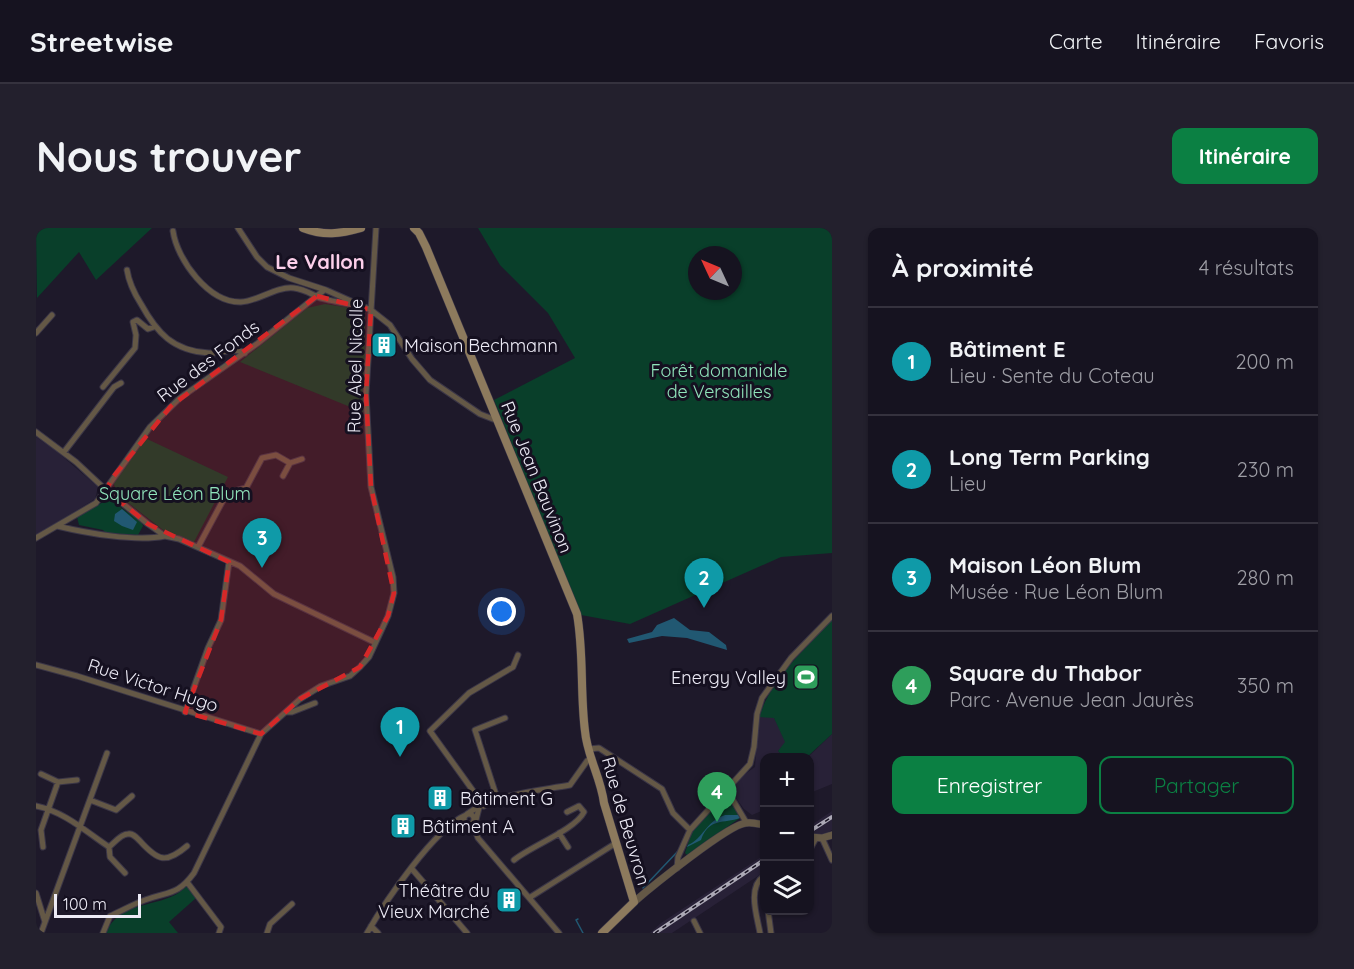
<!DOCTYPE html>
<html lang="fr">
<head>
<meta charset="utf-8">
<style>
  :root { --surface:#161320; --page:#23202d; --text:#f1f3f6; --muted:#9e9ea5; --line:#35323e; --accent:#0b8043 }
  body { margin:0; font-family:Quicksand,sans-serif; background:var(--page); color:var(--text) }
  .controls { position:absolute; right:18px; bottom:18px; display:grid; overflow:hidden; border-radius:12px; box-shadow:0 2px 4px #0004 }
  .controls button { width:54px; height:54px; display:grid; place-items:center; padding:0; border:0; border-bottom:2px solid var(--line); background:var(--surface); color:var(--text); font:30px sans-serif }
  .compass { position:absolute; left:652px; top:18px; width:54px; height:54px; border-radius:50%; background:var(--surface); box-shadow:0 2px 4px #0004; rotate:314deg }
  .scale { position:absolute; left:18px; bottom:15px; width:87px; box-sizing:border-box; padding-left:6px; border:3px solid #edebf6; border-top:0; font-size:16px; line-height:21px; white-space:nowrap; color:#edebf6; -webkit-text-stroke:4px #151020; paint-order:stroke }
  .you { position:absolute; left:466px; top:384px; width:21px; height:21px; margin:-15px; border:4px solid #fff; border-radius:50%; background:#1a73e8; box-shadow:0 0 0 9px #1a73e833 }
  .badge { display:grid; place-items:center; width:39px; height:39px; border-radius:50%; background:var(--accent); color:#fff; font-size:20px; font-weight:700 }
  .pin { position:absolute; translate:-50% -50px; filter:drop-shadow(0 2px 3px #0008) }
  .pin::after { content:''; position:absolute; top:32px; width:21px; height:18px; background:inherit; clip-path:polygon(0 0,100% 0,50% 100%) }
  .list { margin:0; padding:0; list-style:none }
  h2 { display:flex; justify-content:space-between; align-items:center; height:78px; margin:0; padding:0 24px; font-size:26px }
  h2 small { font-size:20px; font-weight:400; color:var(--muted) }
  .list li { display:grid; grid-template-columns:39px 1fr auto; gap:18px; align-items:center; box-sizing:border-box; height:108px; padding:0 24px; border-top:2px solid var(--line) }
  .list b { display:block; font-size:22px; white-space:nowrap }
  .list p { margin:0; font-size:20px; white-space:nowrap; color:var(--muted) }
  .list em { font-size:20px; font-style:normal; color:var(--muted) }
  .actions { display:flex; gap:12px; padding:18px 24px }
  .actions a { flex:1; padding:14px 0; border:2px solid var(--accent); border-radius:12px; text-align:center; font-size:21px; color:var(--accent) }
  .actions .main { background:var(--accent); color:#fff }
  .icon { flex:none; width:33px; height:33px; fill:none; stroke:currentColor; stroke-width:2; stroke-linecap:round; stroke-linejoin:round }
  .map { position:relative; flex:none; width:796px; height:705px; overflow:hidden; border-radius:12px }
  header { display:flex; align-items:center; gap:36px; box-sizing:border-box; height:84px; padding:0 30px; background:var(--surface); border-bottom:2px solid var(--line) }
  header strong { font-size:28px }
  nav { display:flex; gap:33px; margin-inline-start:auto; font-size:21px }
  .intro { display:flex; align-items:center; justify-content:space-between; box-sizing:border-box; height:144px; padding:0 36px }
  h1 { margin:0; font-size:42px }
  .button { padding:15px 27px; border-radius:12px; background:var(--accent); color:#fff; font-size:21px; font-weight:700 }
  main { display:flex; gap:36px; padding:0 36px }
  aside { flex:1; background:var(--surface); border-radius:12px; box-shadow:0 2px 4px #0004 }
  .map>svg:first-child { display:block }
  .built { fill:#282137 }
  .green { fill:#093f2a; fill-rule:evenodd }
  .water { fill:#215872 }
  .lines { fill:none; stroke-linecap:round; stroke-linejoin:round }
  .stream { stroke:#215872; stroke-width:1.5 }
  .minor-casing { stroke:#3b3647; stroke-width:7 }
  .tertiary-casing { stroke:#3b3647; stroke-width:8 }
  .secondary-casing { stroke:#3b3647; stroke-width:9 }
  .minor { stroke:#645846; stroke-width:5 }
  .tertiary { stroke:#645846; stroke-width:7 }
  .secondary { stroke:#8d7a5d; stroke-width:8 }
  .rail-casing { stroke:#aca9b6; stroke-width:4 }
  .rail { stroke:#151020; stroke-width:1.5; stroke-dasharray:4.5; stroke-linecap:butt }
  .marked { fill:#d62828; fill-opacity:0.2; stroke:#d62828; stroke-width:4.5; stroke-dasharray:12 8; stroke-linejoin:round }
  .labels { text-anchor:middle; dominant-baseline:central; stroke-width:6; stroke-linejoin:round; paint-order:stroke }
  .poi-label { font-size:18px; fill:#edebf6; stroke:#151020; text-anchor:start }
  .street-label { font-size:18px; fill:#edebf6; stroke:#151020 }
  .park-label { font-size:18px; fill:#90e4bb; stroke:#151020 }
  .neighbourhood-label { font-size:20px; font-weight:bold; fill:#fccfea; stroke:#151020 }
</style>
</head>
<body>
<header>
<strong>Streetwise</strong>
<nav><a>Carte</a><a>Itinéraire</a><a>Favoris</a></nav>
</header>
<div class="intro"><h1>Nous trouver</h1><a class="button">Itinéraire</a></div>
<main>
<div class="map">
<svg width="796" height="705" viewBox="0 0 796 705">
  <rect width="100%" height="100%" fill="#1e192a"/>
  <path class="built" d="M0,209L19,222L62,259L59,271L0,307Z
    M723,489H738L750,515L742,523L748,529L728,530V582L716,587L708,581L697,566L696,560L706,548L719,539Z
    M796,506V556L774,565V530H771Z
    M796,583V602L774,616V598Z
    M728,627V644L636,705H614L625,695Z"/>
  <path class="green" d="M0,0H116L60,52L43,24L1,70Z
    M442,0H796V325L745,329L594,396L545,387L458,172L539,130L512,85L464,37ZM661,27H697V63H661Z
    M289,76L329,82V185L204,134L271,80Z
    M109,210L192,249L158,314L131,305L82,267L77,254Z
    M69,273H76L106,295L107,298L102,307L70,305L67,302L43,297L41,289Z
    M796,392V506L771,529H748L742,523L749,514L738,490L723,489C736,450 768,422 796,392Z
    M691,562L704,590L651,627L649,625L656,603Z
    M151,658L160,670L133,694L142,705H70C82,675 116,679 139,667C143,665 147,661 151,658Z"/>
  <path class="water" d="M86,281L101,294L97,302L86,298L78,293L79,286Z
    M638,390L654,402L673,404L690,417L691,422L651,410L626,408L593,415L591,411L616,404L621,397Z
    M689,587H703L704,590C688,596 673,589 665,612L651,619L652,617C667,611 669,594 689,587Z"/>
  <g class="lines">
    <path class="stream" d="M607,660L643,622
      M542,691L540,692L547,705"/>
    <g class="minor-casing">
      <path id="minor" d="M202,0L221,29L231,39L253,50L290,62L335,82L354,97L376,131L394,152L444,186L457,191L461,190
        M137,3C141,32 173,75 205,74C223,73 240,58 258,60C268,61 275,66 284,70C287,71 321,78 324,78
        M91,42C93,55 98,65 105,76C121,105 137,123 173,125C184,126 199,119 209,125
        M0,105L16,87
        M67,159L99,120L100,107L97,94L101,92L112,101L118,99
        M0,204L40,234L70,262L112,296L129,308L143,311L204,338L238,366L338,414
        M28,224L78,159L85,155
        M247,248L254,235
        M21,298C50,305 100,314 129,308
        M0,310L60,275L114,199L144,170L222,115L287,63
        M162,319L191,265L210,260L226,230L240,227L254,235L266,231
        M0,437L41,448L225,506
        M149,484L172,420L185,392L193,334
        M250,484H256L279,475
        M553,521L563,520L626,561L637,585L654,602
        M5,546L22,554L5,602L7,619
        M22,554L41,552
        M691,562L710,594
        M54,572L80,582L96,568
        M462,573L439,502L469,490
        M0,578C29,584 49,603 73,619L74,629L89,645
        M448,578L394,503L433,465L477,439L482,427
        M443,580L438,600L442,610L523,705
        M431,586C458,566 502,563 534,557L551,533L556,530
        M428 591a5 5 0 1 1 10 0a5 5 0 1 1-10 0Z
        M523,605L532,619
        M786,610L796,632
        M73,619C78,615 85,606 92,606C97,605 100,609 104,613C122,633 130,636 151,618
        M774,621L780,610
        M478,632C495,618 539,602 548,584L543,578L531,584
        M641,640L642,629L654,602L714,536L718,519L721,486L726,470L755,430L796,388
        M376,641L431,705
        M151,654L185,699L183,705
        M728,661V662
        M0,665L9,694
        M493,670L580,615
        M732,682L735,705
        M658,693L664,705
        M335,698L342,705
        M5,705L71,525
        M67,705L74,688C86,683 97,676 109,672C133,663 141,668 158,645L225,506L264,471L285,458L314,448L324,439L333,429L352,388L358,365L357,349L335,259L330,166L340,0
        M231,705L234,696L256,676
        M331,705C349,674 398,601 430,587
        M724,705C721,688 711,659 728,648"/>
    </g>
    <g class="tertiary-casing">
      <path id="tertiary" d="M774,609L786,610L796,607
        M598,674C614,660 693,596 710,595C716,594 723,596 728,597"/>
    </g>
    <g class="secondary-casing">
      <path id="secondary" d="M267,0C288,8 304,6 325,0
        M378,0L383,5L390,19L541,386C548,425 544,464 549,503C551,528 565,550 568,575L598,674L566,705"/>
    </g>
    <use href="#minor" class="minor"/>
    <use href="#tertiary" class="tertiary"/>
    <use href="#secondary" class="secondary"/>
    <g class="rail-casing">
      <path id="rail" d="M774,603L796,589
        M619,705L728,632"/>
    </g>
    <use href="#rail" class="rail"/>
  </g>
  <path class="marked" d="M281,68L335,82L330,166L335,259L358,365L352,388L324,439L264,471L225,506L149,484L185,392L193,334L112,296L70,262L77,249L135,178Z"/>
  <defs>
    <g id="building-square" transform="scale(1.35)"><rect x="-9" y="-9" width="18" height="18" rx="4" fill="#0f9aa8" stroke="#151020"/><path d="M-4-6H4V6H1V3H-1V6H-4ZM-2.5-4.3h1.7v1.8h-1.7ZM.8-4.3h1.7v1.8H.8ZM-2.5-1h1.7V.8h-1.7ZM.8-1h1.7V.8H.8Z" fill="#fff"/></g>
    <g id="stadium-square" transform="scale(1.35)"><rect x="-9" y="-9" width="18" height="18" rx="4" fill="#2e9e5b" stroke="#151020"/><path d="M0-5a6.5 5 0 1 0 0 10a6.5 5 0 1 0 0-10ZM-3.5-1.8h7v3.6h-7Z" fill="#fff"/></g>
  </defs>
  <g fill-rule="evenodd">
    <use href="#building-square" x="348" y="117"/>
    <use href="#stadium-square" x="770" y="449"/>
    <use href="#building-square" x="404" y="570"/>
    <use href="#building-square" x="367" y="598"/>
    <use href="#building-square" x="473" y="672"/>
  </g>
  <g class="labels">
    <g class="poi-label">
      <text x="368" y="117">Maison Bechmann</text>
      <text x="750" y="449" text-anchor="end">Energy Valley</text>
      <text x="424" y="570">Bâtiment G</text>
      <text x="386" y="598">Bâtiment A</text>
      <text x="454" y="662" text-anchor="end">Théâtre du<tspan x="454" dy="21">Vieux Marché</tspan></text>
    </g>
    <g class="street-label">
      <text transform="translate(172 133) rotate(-37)">Rue des Fonds</text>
      <text transform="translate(319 138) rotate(-89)">Rue Abel Nicolle</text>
      <text transform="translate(501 249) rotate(68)">Rue Jean Bauvinon</text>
      <text transform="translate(117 457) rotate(18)">Rue Victor Hugo</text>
      <text transform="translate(590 593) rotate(74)">Rue de Beuvron</text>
    </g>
    <g class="park-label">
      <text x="683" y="142">Forêt domaniale<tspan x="683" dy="21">de Versailles</tspan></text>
      <text x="139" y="265">Square Léon Blum</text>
    </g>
    <g class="neighbourhood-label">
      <text x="284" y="33">Le Vallon</text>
    </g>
  </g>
</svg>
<div class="controls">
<button>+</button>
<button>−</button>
<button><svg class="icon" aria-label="layers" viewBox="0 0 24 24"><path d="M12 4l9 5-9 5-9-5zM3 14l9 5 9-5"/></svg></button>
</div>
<svg class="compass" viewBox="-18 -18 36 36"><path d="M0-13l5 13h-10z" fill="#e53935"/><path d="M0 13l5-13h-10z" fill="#9e9ea5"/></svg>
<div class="scale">100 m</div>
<div class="you"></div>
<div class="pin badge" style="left:364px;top:529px;background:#0f9aa8">1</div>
<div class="pin badge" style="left:668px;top:380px;background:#0f9aa8">2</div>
<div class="pin badge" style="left:226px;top:340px;background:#0f9aa8">3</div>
<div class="pin badge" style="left:681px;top:594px;background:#2e9e5b">4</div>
</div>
<aside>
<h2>À proximité<small>4 résultats</small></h2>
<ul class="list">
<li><span class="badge" style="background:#0f9aa8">1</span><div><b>Bâtiment E</b><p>Lieu · Sente du Coteau</p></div><em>200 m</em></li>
<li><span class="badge" style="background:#0f9aa8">2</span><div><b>Long Term Parking</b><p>Lieu</p></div><em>230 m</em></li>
<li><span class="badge" style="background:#0f9aa8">3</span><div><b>Maison Léon Blum</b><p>Musée · Rue Léon Blum</p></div><em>280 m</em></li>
<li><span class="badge" style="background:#2e9e5b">4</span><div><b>Square du Thabor</b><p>Parc · Avenue Jean Jaurès</p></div><em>350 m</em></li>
</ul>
<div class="actions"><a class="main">Enregistrer</a><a>Partager</a></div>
</aside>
</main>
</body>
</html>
